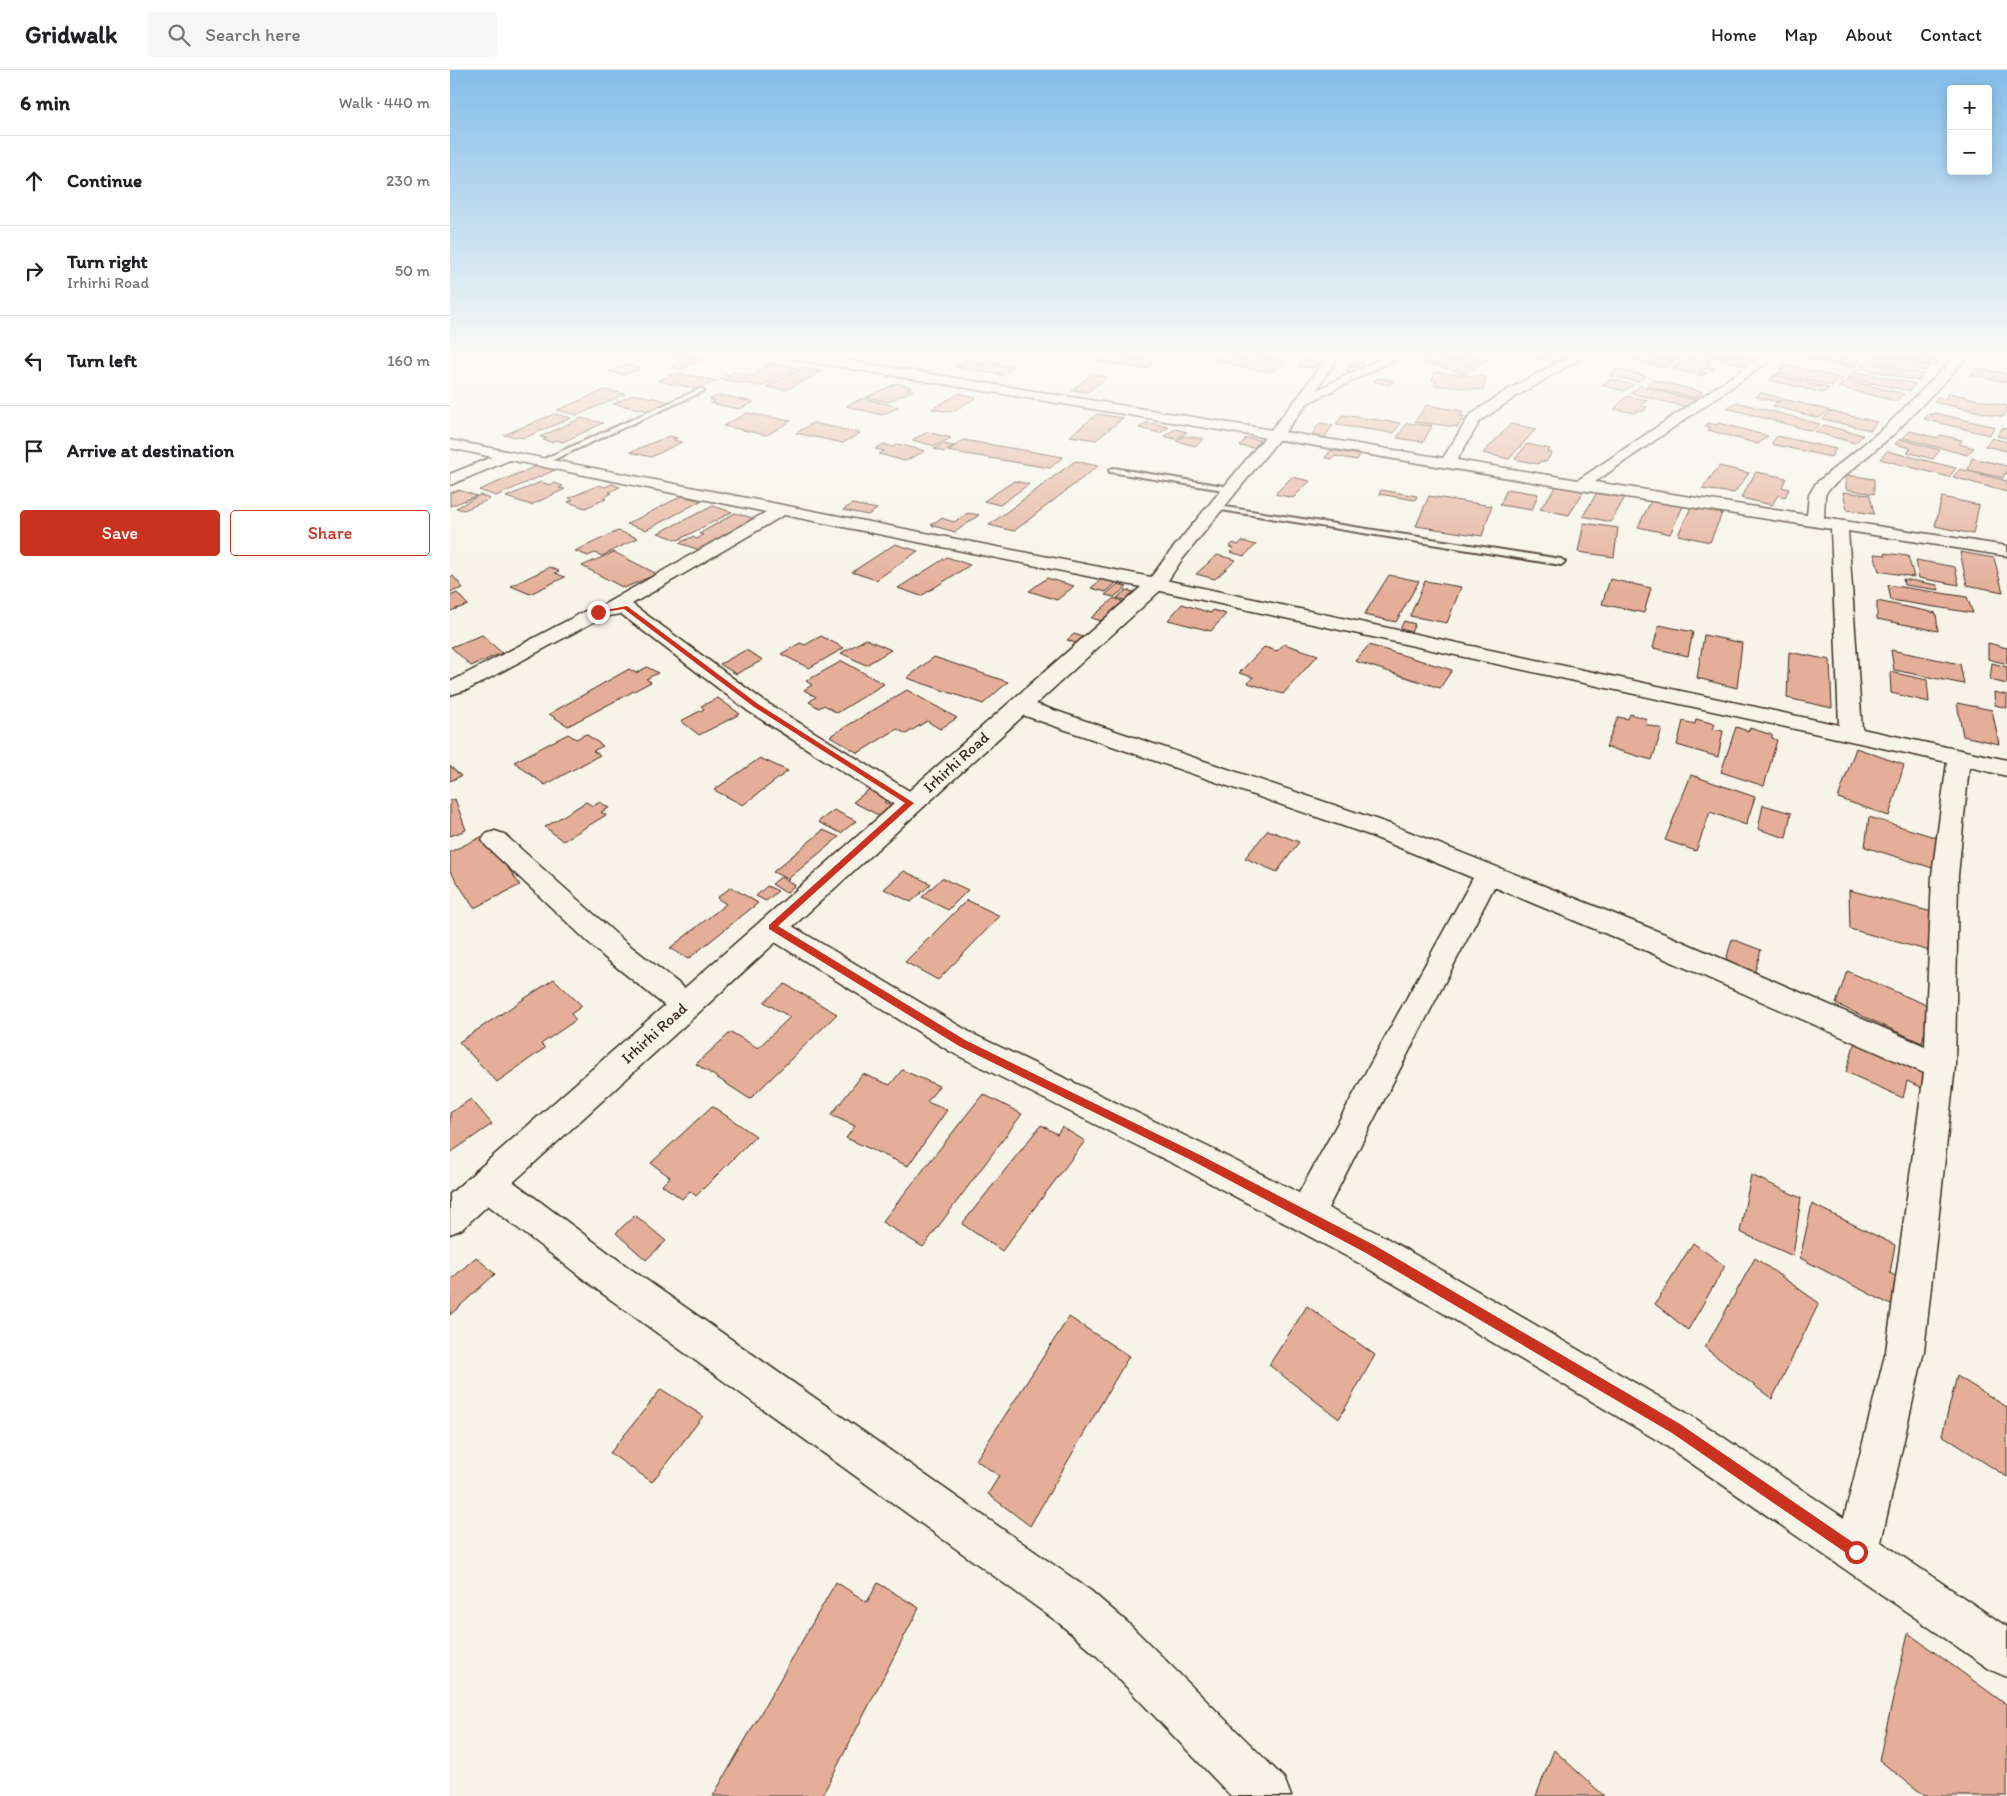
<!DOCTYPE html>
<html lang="en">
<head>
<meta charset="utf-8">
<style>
  :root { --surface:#fff; --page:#f6f6f6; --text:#202124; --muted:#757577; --line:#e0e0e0; --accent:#c8321e }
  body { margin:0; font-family:Itim,sans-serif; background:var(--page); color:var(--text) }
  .controls { position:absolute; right:15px; top:15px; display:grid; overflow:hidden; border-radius:5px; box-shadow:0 2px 12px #0003 }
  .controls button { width:45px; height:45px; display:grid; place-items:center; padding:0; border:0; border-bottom:1px solid var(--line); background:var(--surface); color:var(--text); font:25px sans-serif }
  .stop { position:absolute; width:15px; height:15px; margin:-11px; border:4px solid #c8321e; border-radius:50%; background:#fff }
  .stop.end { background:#c8321e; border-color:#fff; box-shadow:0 1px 5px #0008 }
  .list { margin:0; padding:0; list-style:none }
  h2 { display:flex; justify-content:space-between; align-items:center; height:65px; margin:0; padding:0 20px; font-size:21px }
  h2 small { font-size:16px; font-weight:400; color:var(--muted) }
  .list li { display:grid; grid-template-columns:32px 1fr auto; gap:15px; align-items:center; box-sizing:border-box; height:90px; padding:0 20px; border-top:1px solid var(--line) }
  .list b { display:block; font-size:19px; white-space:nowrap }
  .list p { margin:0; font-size:16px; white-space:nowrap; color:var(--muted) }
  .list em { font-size:16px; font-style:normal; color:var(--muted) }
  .actions { display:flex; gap:10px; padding:15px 20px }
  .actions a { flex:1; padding:11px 0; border:1px solid var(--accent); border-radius:5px; text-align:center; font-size:18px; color:var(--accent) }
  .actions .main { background:var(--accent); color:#fff }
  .icon { flex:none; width:28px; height:28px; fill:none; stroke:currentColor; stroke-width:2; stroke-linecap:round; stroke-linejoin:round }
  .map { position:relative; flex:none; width:1557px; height:1726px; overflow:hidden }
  header { display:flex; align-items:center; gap:30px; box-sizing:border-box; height:70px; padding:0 25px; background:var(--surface); border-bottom:1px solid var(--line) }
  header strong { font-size:24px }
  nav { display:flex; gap:28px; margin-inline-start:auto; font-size:18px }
  .search { width:350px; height:45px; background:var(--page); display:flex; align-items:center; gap:12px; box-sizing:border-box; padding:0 18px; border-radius:5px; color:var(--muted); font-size:19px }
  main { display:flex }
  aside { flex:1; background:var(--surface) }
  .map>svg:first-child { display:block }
  .building { fill:#e4ae99; stroke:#3b2a1e }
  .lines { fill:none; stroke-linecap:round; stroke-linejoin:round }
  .lane-casing { stroke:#3b2a1e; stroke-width:4 }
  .street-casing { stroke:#3b2a1e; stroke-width:3 }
  .secondary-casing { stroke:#3b2a1e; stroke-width:3 }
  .lane { fill:#f7f3e8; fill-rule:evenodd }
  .street { fill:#f7f3e8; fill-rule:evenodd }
  .secondary { fill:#f7f3e8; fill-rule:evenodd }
  .route { fill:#c8321e }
  .labels { text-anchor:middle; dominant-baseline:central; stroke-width:4; stroke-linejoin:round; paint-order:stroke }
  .street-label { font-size:16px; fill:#3b2a1e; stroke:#f7f3e8 }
</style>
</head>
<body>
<header>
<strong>Gridwalk</strong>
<div class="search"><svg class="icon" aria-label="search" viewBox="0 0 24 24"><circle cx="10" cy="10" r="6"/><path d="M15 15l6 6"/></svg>Search here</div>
<nav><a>Home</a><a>Map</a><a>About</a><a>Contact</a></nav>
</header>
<main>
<aside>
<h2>6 min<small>Walk · 440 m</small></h2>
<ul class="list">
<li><svg class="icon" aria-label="ahead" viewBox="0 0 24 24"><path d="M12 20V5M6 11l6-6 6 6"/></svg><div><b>Continue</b></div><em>230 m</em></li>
<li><svg class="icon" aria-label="right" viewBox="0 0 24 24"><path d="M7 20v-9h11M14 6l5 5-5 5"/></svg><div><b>Turn right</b><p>Irhirhi Road</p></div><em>50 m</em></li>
<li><svg class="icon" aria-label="left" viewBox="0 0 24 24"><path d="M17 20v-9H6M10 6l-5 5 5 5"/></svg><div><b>Turn left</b></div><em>160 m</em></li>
<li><svg class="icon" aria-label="arrive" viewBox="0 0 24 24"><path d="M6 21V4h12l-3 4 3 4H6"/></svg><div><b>Arrive at destination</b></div></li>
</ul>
<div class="actions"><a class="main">Save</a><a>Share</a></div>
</aside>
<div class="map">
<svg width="1557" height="1726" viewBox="0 0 1557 1726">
  <rect width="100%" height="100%" fill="#f7f3e8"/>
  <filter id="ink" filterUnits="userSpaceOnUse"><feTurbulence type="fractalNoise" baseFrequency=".02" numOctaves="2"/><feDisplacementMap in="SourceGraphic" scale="10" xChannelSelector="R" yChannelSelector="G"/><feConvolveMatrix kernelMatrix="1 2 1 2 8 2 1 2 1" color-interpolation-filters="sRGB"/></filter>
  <g filter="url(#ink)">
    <path class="building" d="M223,283H245L230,289L216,286Z
      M658,283L703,290L699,293L703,294L696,299L647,291Z
      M771,283H793L781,293L763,290Z
      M986,283H1013L1038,290L1028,295Z
      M1067,283H1104L1116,286L1104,293Z
      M1189,283L1224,291L1215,298L1167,286L1170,285L1166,284Z
      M1201,283H1230L1236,285L1226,290Z
      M1247,283H1280L1303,289L1293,295Z
      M1351,283H1373L1410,291L1403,298L1347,286Z
      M1431,283H1456L1489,290L1484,296L1429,285Z
      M797,284L835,290L822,302L783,296Z
      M1425,284L1480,296L1475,301L1419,290Z
      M982,285L1026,298L1015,303L969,291L975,286Z
      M1240,286L1262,291L1256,296L1265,298L1262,300L1252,298L1249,301L1257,303L1253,306L1222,299Z
      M244,287L253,289L230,299L221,297Z
      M518,290L533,293L537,290L549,292L545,295L563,297L552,305L506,297Z
      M852,290L869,292L865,298L848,296Z
      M906,292L915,293L905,303L895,301Z
      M1416,292L1473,304L1468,311L1410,298Z
      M321,293L348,298L312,316L270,309L283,302L303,306Z
      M177,295L191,298L173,305L159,301Z
      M1339,295L1393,309L1382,316L1328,303L1333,300L1329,299L1332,297Z
      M353,298L372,301L336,320L317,317Z
      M1526,298L1557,304V312L1521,305Z
      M1168,299L1196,306L1187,312L1159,305Z
      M1404,301L1466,314L1460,321L1398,308Z
      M985,302L1036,307L1033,320L984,315L986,311L982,310Z
      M227,303L267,311L248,319L208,311Z
      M641,305L657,307L638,322L622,320Z
      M1326,305L1379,318L1373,323L1319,310Z
      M928,308L944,311L939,315L923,311Z
      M1161,309L1183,315L1174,321L1152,315Z
      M1203,310L1253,322L1245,328L1196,316Z
      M1397,310L1454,324L1446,331L1388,317Z
      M447,313L461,317L457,319L463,320L438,332L417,327Z
      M1190,316L1249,331L1240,338L1181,323Z
      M155,320L175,324L128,345L107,340Z
      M510,323L526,328L501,342L482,339Z
      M1311,323L1331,328L1327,332L1306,327Z
      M1499,323L1557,336V340L1553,347L1484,332L1487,327L1495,329Z
      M184,324L222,332L202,341L163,334Z
      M268,326H276L304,332L289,339L260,333L265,331L260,329Z
      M1177,326L1197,330L1192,336L1197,337L1193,342L1187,340L1185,343L1164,339Z
      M413,328L449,337L432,345L396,336Z
      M1333,329L1379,340L1369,348L1323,336Z
      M1286,332L1370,354L1362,361L1277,338Z
      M976,335L1013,341L1010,346L1020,348L1018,352L1011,351L1008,357L965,352Z
      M1380,341L1427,352L1420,360L1373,349Z
      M297,343L341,351L317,365L273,356Z
      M1485,343L1545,357L1539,365L1474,349L1479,344L1483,345Z
      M104,344L121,348L74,368L54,365Z
      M647,344L673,348L646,370L620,366Z
      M892,345L950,353L944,363L886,355Z
      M131,348L153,353L113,372L106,370L102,372L93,370L97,368L90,367Z
      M363,353L410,363L393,373L346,363Z
      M696,353L706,354L719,357L710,363L689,358Z
      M870,353L883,355L874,368L861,366Z
      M957,353L982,356L973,372L947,368Z
      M1259,353L1266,355L1269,353L1318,366L1308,374L1258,360L1261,358L1255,356Z
      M1061,354L1086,359L1059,389L1033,383Z
      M1373,355L1413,365L1405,373L1365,362Z
      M1552,358L1557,359V368L1547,366Z
      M725,359L737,362L726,369L714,366Z
      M1460,361L1487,368L1490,365L1512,370L1509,374L1524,378L1517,385L1453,368Z
      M478,362L501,368L485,376L462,370Z
      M219,366L227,368L223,370L232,372L201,387L180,382Z
      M734,366L742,367L754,369L745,376L726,371Z
      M1327,366L1386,379L1381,387L1321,374Z
      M796,368L810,370L804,378L790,376Z
      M1542,368L1557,372V381L1535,376Z
      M1450,369L1490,380L1483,389L1457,382L1461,378L1445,374Z
      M513,370L613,387L600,398L498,381Z
      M434,374L443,377L448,374L475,381L455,391L429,384L434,381L425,379Z
      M493,374L504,376L495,382L484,379Z
      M1077,374L1100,379L1097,382L1102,383L1096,392L1090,391L1088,394L1065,389Z
      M881,380L910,385L907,390L885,386L882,389L875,388Z
      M1437,381L1506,398L1499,407L1430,389Z
      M1522,388L1557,396V404H1554L1553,408L1518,400Z
      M625,391L648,396L564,461L539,455Z
      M89,395L105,400L46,426L29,420Z
      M1269,396L1299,403L1284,423L1252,419Z
      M1510,399L1557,411V422L1503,407Z
      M1306,402L1336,408L1332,417L1339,419L1335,427L1328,425L1322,435L1291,428Z
      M1396,405L1424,409V424L1396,419Z
      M842,407L860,411L843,428L825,424Z
      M564,411L579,414L550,435L534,431Z
      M91,412L100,415L104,413L113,416L109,418L115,419L81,435L56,427Z
      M162,414L170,417L159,422L162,423L153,428L156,429L135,438L118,432L123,430L119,428L149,415L155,417Z
      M1107,415L1134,421L1119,445L1090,439Z
      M1057,419L1088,424L1082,440L1050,435Z
      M9,420L27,426L0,436V423Z
      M931,420L967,426L965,430L929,424Z
      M1148,421L1175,427L1161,452L1133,446Z
      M1393,422L1420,425L1424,444L1397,440Z
      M30,425L40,429L14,440L6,438Z
      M232,426L251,431L196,460L177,454Z
      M979,426L1042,436L1032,466L966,456Z
      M1203,427L1234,434L1220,464L1188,457Z
      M1492,427L1529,435L1523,464L1485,456Z
      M402,434L427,439L418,445L393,440Z
      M1242,435L1273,441L1260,472L1228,465Z
      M263,436L282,442L228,470L208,463Z
      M285,443L306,449L250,480L229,473L242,467L247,469L253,465L249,464Z
      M518,443L529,445L505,462L481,455L491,448L504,452Z
      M1134,453L1168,458L1164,487L1128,482Z
      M168,461L188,468L152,486L145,483L138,486L125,481Z
      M792,471L806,475L794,486L780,482L784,478L779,477L783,473L788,475Z
      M445,474L468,481L426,510L402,502Z
      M164,482L207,504L174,518L132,496Z
      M1510,482L1544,488L1553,522L1517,515Z
      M1435,483L1458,486L1464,507L1429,501L1424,484L1436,485Z
      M767,485L786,490L765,509L746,504Z
      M497,487L520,495L471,526L448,518Z
      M1466,490L1505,497L1509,515L1469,508Z
      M100,497L109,501L105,503L115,507L80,524L61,516Z
      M939,505L969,511L946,552L914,545Z
      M3,506L13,518L0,522V507Z
      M597,508L624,516L607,530L579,521Z
      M652,509L666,513L656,522L641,518Z
      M1160,509L1201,518L1194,543L1152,534Z
      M1453,509L1487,515L1489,520L1454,515Z
      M975,511L1011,517L997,553L960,546Z
      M668,514L677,517L664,527L655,525Z
      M1438,515L1517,527L1523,543L1441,530Z
      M676,520L687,523L677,531L667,528Z
      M7,523L18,535L0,541V526Z
      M664,528L674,532L652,551L641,548Z
      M1427,531L1486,543L1488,561L1427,549Z
      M732,534L761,543L763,540L776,544L761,561L718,550Z
      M954,551L965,554L961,562L950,559Z
      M1209,555L1243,562L1238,586L1203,578Z
      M624,564L639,569L632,575L617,570Z
      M32,565L52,583L21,596L1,577Z
      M1254,565L1292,573L1287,618L1247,608Z
      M371,566L394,578L359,598L331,584L350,573L355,575Z
      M416,569L441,580L416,595L391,583Z
      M1538,573L1557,578V594L1538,589Z
      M834,574L868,585L833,624L798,613L803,607L789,603L814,577L827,581Z
      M919,575L1002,600L990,618L905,591Z
      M296,580L313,590L286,604L270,594Z
      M1441,580L1510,594L1514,614L1444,600Z
      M1339,582L1380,590L1382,638L1337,628Z
      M484,587L558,612L533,634L457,608Z
      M392,591L434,614L387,643L374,635L369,638L359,632L366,627L354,620L362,615L356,611Z
      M1542,593L1557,597V614L1540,610Z
      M197,597L208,603L196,609L201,612L118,656L99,644L179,599L186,603Z
      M1440,602L1477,610L1479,632L1441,623Z
      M457,620L507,648L490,659L477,651L456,664L447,659L408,683L380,666Z
      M1544,622L1557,625V638L1545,635Z
      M268,628L290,644L249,665L231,651L254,639L251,636Z
      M1507,633L1542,640L1549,674L1513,666Z
      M1180,644L1197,649L1195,654L1212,659L1202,690L1156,677L1168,647L1178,649Z
      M1246,649L1265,654L1263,659L1273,661L1268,687L1227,675L1233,651L1245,654Z
      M1286,657L1298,661L1300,658L1322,665V668L1327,670L1314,716L1271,702Z
      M118,664L126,669L136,664L153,676L143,681L150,685L95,715L64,692Z
      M1406,678L1454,695L1439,746L1388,728Z
      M310,688L338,701L293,735L264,720Z
      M0,696L11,706L0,711Z
      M1241,705L1305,727L1296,755L1260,742L1246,781L1215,770Z
      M421,718L440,728L434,732L443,737L430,746L403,732Z
      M5,729L16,760L0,766V731Z
      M136,732L143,736L150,732L159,738L151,742L156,745L113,771L95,757Z
      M1313,735L1341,743L1336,768L1308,759Z
      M384,740L406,751L391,763L368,752Z
      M1419,747L1491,769L1489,800L1415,777Z
      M373,760L389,767L338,809L323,802Z
      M818,760L849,772L827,802L795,788Z
      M35,765L70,815L24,838L0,801V782Z
      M454,801L481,814L461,832L434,819Z
      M331,807L345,815L336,823L322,814Z
      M492,808L518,820L498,840L472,827Z
      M317,816L328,821L316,831L306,826Z
      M281,817L308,833L238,889L220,878L276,834L267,828Z
      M1399,820L1482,842L1487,883L1400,859Z
      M517,830L550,846L488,910L455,892Z
      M1282,869L1311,880L1303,908L1274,897Z
      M1397,901L1481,937L1472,973L1386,934Z
      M104,909L132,936L121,944L126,950L91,974L95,978L47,1012L9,972Z
      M335,914L387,944L300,1029L246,994L281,962L308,978L340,947L314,932Z
      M1407,965L1479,997L1474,1019L1457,1011L1453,1028L1396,1002Z
      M452,1000L489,1016L477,1032L497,1040L458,1096L396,1068L405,1056L381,1045L413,1004L440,1015Z
      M533,1024L572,1044L473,1177L432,1152Z
      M21,1029L42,1054L0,1083V1043Z
      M262,1036L306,1066L246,1126L240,1121L232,1129L212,1115L220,1107L201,1093Z
      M591,1055L607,1064L612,1057L635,1071L552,1181L512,1154Z
      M1301,1105L1351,1128L1343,1186L1290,1162Z
      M1362,1134L1445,1175L1440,1203L1451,1209L1447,1238L1350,1188Z
      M185,1145L216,1171L196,1190L166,1163Z
      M1243,1173L1275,1196L1238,1260L1205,1234Z
      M26,1187L45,1204L0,1245V1210Z
      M1305,1188L1369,1233L1322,1329L1255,1278Z
      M857,1236L925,1285L889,1349L819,1295Z
      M619,1247L679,1286L580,1456L538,1424L549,1406L526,1390Z
      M1507,1306L1557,1337V1407L1492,1365Z
      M211,1319L253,1346L202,1412L160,1383Z
      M386,1512L417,1532L428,1513L469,1538L372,1726H263Z
      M1458,1563L1557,1635V1726H1475L1429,1690Z
      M1104,1680L1154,1726H1086Z"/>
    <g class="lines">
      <g class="lane-casing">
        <path id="lane" d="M252,318L254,321L94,394L87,392Z
          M663,398L780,417L784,419L780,421L660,402L659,400Z
          M762,435L1111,489L1115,492L1111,495L765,439L761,437Z"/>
      </g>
      <g class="street-casing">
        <path id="street" d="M324,283H353L993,388L1020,345L1057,320L1125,283H1140L1067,326L1030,351L1007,390L1128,410L1317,283H1331L1145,412L1357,445L1359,425L1366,413L1435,357L1509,283H1522L1445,363L1379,419L1375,425L1374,448L1557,476V486L1398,461L1412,659L1557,690V706L1519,697L1508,805L1505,996L1474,1281L1431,1472L1557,1557V1607L1541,1600L1212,1373L907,1192L732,1098L501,982L312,864L308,857L312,850L322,846L332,850L523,964L756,1076L849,1123L1023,808L919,765L561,641L558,636L561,631L569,629L577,631L937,753L1217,865L1475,976L1482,805L1497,692L706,520L334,445L182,534L314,631L469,727L472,733L469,739L460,741L451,739L298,641L171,544L153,547L19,619L0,625V612L141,538L153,535L316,442L60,390L0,415V404L42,387L0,378V370L706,508L1389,655L1381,459L1131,420L330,287ZM1044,817L1197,881L1474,1003L1436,1281L1394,1448L1240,1345L933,1166L878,1138Z
          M863,283H883L889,287L883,291L865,286Z
          M942,283H958L858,333L853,334L846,330Z
          M45,761L54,764L174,871L245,926L250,935L245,944L235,947L225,944L154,887L36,776L32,770L36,764Z
          M37,1097L49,1101L175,1195L641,1521L678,1553L834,1708L841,1726H781L646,1585L609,1553L149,1221L25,1125L20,1113L25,1101Z"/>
      </g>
      <g class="secondary-casing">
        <path id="secondary" d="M879,283H891L858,333L731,491L713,518L12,1159L0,1164V1124L699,510L719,483L848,327Z"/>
      </g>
      <use href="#lane" class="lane"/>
      <use href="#street" class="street"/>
      <use href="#secondary" class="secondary"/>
    </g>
  </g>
  <linearGradient id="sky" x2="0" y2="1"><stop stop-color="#83bdea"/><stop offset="0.54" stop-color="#fbfaf5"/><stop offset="1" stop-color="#fbfaf5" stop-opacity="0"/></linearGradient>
  <rect width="1557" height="525" fill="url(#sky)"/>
  <path class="route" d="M177,536L308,634L464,733L328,856L515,970L748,1084L924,1175L1230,1354L1411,1478L1413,1482L1411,1487L1406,1489L1402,1487L1222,1363L916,1183L741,1090L509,976L319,859V855L455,733L304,637L174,539L148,543L145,542Z"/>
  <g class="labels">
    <g class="street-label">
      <text transform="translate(506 692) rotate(-42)">Irhirhi Road</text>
      <text transform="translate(204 963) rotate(-42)">Irhirhi Road</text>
    </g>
  </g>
</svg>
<div class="controls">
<button>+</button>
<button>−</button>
</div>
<div class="stop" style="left:1406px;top:1482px"></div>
<div class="stop end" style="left:148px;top:542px"></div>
</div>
</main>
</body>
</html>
